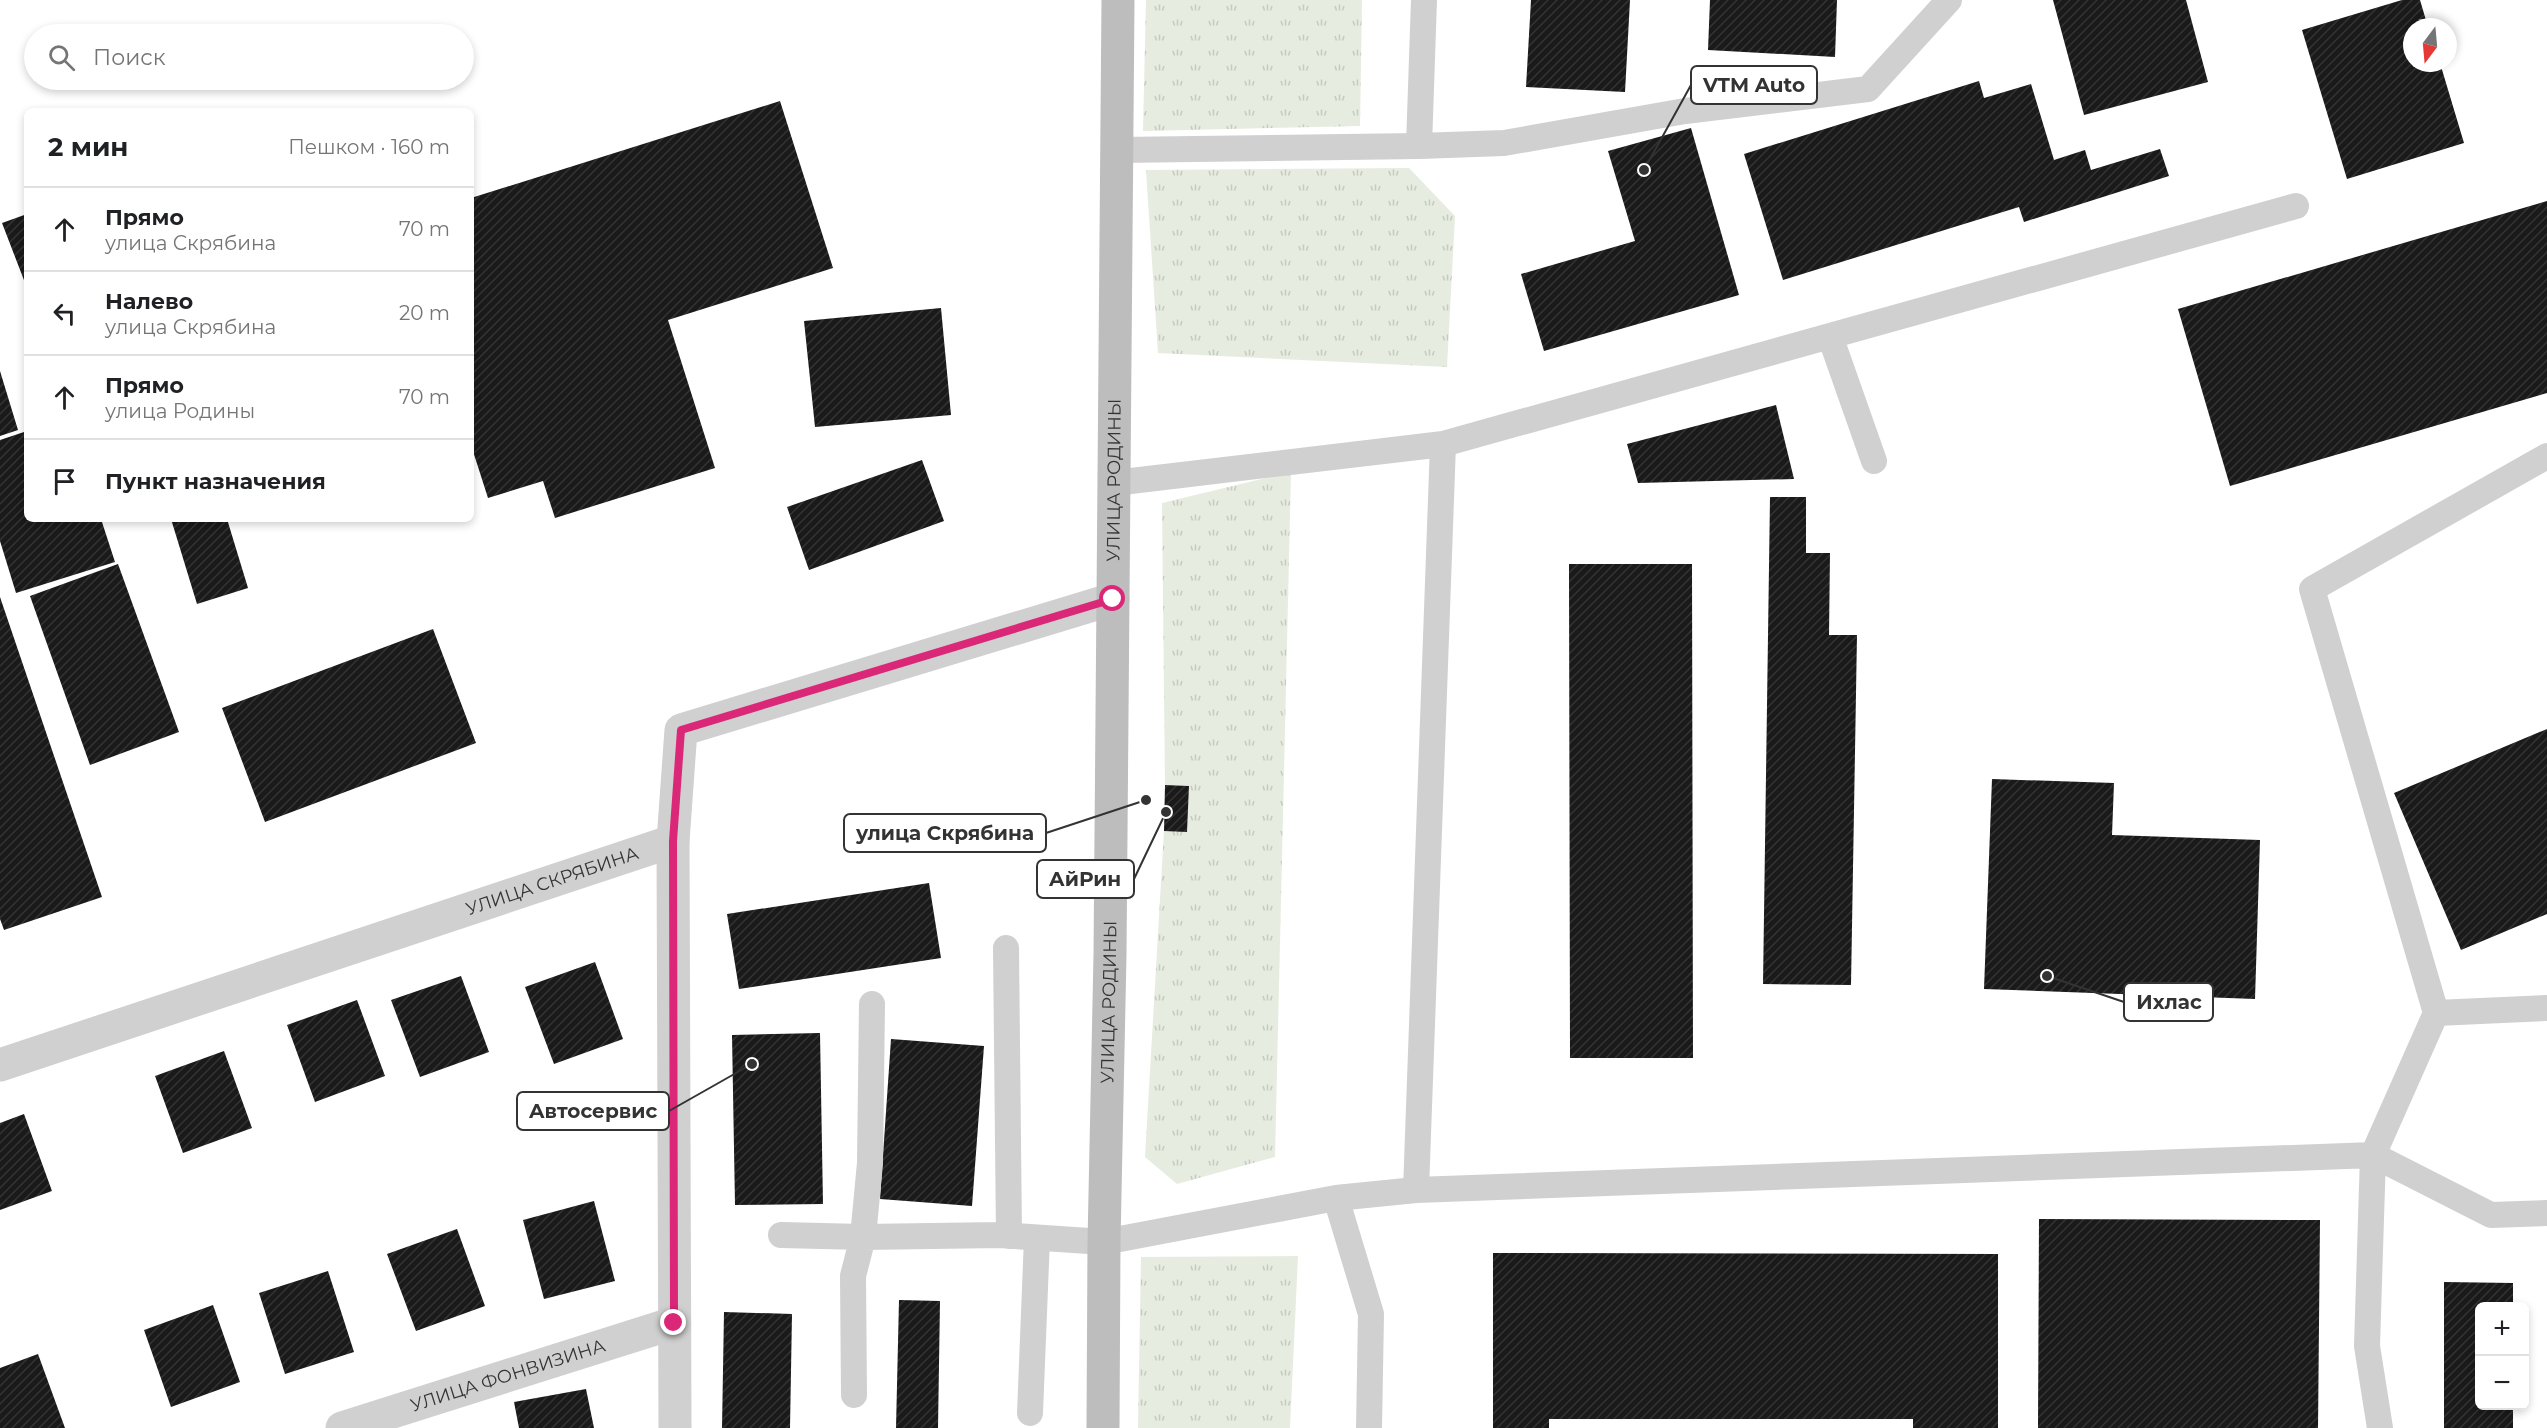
<!DOCTYPE html>
<html lang="ru">
<head>
<meta charset="utf-8">
<style>
  :root { --surface:#fff; --page:#f2f2f2; --text:#202124; --muted:#757577; --line:#e0e0e0 }
  body { margin:0; font-family:Montserrat,sans-serif; background:var(--page); color:var(--text) }
  .controls { position:absolute; right:18px; bottom:18px; display:grid; overflow:hidden; border-radius:9px; box-shadow:0 3px 9px #0003 }
  .controls button { width:54px; height:54px; display:grid; place-items:center; padding:0; border:0; border-bottom:2px solid var(--line); background:var(--surface); color:var(--text); font:30px sans-serif }
  .compass { position:absolute; left:2403px; top:18px; width:54px; height:54px; border-radius:50%; background:var(--surface); box-shadow:0 3px 9px #0003; rotate:196deg }
  .stop { position:absolute; width:18px; height:18px; margin:-14px; border:4px solid #db2777; border-radius:50%; background:#fff }
  .stop.end { background:#db2777; border-color:#fff; box-shadow:0 2px 6px #0008 }
  .list { margin:0; padding:0; list-style:none }
  h2 { display:flex; justify-content:space-between; align-items:center; height:78px; margin:0; padding:0 24px; font-size:26px }
  h2 small { font-size:20px; font-weight:400; color:var(--muted) }
  .list li { display:grid; grid-template-columns:39px 1fr auto; gap:18px; align-items:center; box-sizing:border-box; height:84px; padding:0 24px; border-top:2px solid var(--line) }
  .list b { display:block; font-size:22px; white-space:nowrap }
  .list p { margin:0; font-size:20px; white-space:nowrap; color:var(--muted) }
  .list em { font-size:20px; font-style:normal; color:var(--muted) }
  .icon { flex:none; width:33px; height:33px; fill:none; stroke:currentColor; stroke-width:2; stroke-linecap:round; stroke-linejoin:round }
  .map { position:relative; flex:none; width:2547px; height:1428px; overflow:hidden }
  .search { position:absolute; background:var(--surface); box-shadow:0 3px 9px #0003; left:24px; top:24px; width:450px; height:66px; display:flex; align-items:center; gap:15px; box-sizing:border-box; padding:0 21px; border-radius:33px; color:var(--muted); font-size:22px }
  .panel { position:absolute; background:var(--surface); box-shadow:0 3px 9px #0003; left:24px; top:108px; width:450px; height:414px; border-radius:9px }
  .map>svg:first-child { display:block }
  .grass { fill:url(#grass-tufts) }
  .building { fill:url(#building-hatch) }
  .lines { fill:none; stroke-linecap:round; stroke-linejoin:round }
  .lane { stroke:#d0d0d0; stroke-width:26 }
  .street { stroke:#d0d0d0; stroke-width:33 }
  .secondary { stroke:#bdbdbd; stroke-width:33 }
  .route { stroke:#db2777; stroke-width:8 }
  .labels { text-anchor:middle; dominant-baseline:central; stroke-width:6; stroke-linejoin:round; paint-order:stroke }
  .street-label { font-size:18px; fill:#333; stroke:#fff }
  .leader { fill:none; stroke:#333; stroke-width:2 }
  .callout-dot { fill:#333; stroke:#fff; stroke-width:2 }
  .callout { fill:#fff; stroke:#333; stroke-width:2 }
  .callout-label { font-size:20px; text-anchor:middle; font-weight:bold; fill:#333 }
</style>
</head>
<body>
<div class="map">
<svg width="2547" height="1428" viewBox="0 0 2547 1428">
  <defs>
    <pattern id="grass-tufts" width="24" height="20" patternUnits="userSpaceOnUse" patternTransform="scale(1.5)"><rect width="24" height="20" fill="#e6ecdf"/><path d="M3 7l-1-3M5 7V3M7 7l1-3M15 17l-1-3M17 17v-4M19 17l1-3" fill="none" stroke="#c6cbc0"/></pattern>
    <pattern id="building-hatch" width="6" height="6" patternUnits="userSpaceOnUse" patternTransform="scale(1.5)"><rect width="6" height="6" fill="#1a1a1a"/><path d="M-1 1l2-2M0 6l6-6M5 7l2-2" fill="none" stroke="#333"/></pattern>
  </defs>
  <rect width="100%" height="100%" fill="#fff"/>
  <path class="grass" d="M1146,0H1362L1360,126L1143,131Z
    M1409,168L1455,216L1447,367L1158,353L1146,170Z
    M1291,472L1275,1157L1177,1184L1145,1157L1164,831H1187L1189,786L1165,785L1162,503Z
    M1298,1256L1290,1428H1138L1141,1257Z"/>
  <path class="building" d="M1531,0H1630L1625,92L1526,87Z
    M1710,0H1837L1835,57L1708,50Z
    M2053,0H2186L2208,82L2084,115Z
    M2402,0H2420L2428,27H2412V63H2440L2464,143L2347,179L2302,30Z
    M1979,81L1984,98L2031,84L2054,160L2085,150L2091,170L2160,149L2169,176L2024,222L2019,207L1783,280L1744,154Z
    M780,101L833,268L668,320L715,468L555,518L543,481L488,498L471,445V198Z
    M1691,128L1739,295L1544,351L1521,274L1635,241L1608,151Z
    M2547,201V393L2230,486L2178,309Z
    M27,214V288L2,223Z
    M941,308L951,415L815,427L804,321Z
    M0,371L18,430L0,436Z
    M1776,405L1794,479L1638,483L1627,444Z
    M27,431V519H101L115,562L16,593L0,541V440Z
    M922,460L944,521L809,570L787,507Z
    M1770,497H1806V553H1830L1829,635H1857L1851,985L1763,984Z
    M171,519H227L248,588L197,604Z
    M118,564L179,732L90,765L30,596Z
    M1569,564H1692L1693,1058H1570Z
    M0,597L102,897L4,930L0,919Z
    M433,629L476,743L265,822L222,708Z
    M2547,729V914L2461,950L2394,793Z
    M1992,779L2114,783L2112,835L2260,840L2255,999L1984,989Z
    M1165,785L1189,786L1187,832L1164,831Z
    M929,883L941,958L739,989L727,914Z
    M595,962L623,1039L554,1064L525,987Z
    M461,976L489,1052L420,1077L391,1000Z
    M357,1000L385,1076L315,1102L287,1025Z
    M820,1033L823,1204L735,1205L732,1035Z
    M891,1039L984,1046L972,1206L880,1199Z
    M224,1051L252,1128L183,1153L155,1076Z
    M24,1114L52,1191L0,1210V1123Z
    M594,1201L615,1281L544,1299L523,1220Z
    M2039,1219L2320,1220L2318,1428H2038Z
    M457,1229L485,1306L416,1331L387,1254Z
    M1493,1253L1998,1254V1428H1913V1419H1549V1428H1493Z
    M328,1271L354,1352L285,1374L259,1293Z
    M2444,1282L2513,1283V1306H2480V1406H2513V1428H2444Z
    M899,1300L940,1301L938,1428H896Z
    M213,1305L240,1382L171,1407L144,1330Z
    M724,1312L792,1314L790,1428H722Z
    M38,1354L65,1428H0V1368Z
    M586,1389L594,1428H519L514,1402Z"/>
  <g class="lines">
    <path class="lane" d="M1419,146L1504,143L1685,111L1868,89L1949,0
      M1117,150L1419,146L1424,0
      M1830,336L1874,461
      M1114,483L1443,444L2296,206
      M1006,948L1009,1236
      M2436,1013L2547,1008
      M1416,1190L1443,444
      M1336,1198L1371,1314L1369,1428
      M781,1235L863,1237L999,1235L1104,1242L1336,1198L1416,1190L2373,1155L2436,1013L2312,589L2547,456
      M854,1395L853,1276L863,1237L870,1163L872,1004
      M1030,1413L1037,1238
      M2380,1428L2367,1346L2373,1155L2491,1215L2547,1213"/>
    <g class="street">
      <path d="M673,841L675,1428"/>
      <path id="s1" d="M0,1065L673,841L681,730L1113,599"/>
      <path id="s2" d="M342,1428L674,1323"/>
    </g>
    <path class="secondary" id="s3" d="M1103,1428L1104,1242L1110,955L1118,0"/>
  </g>
  <g class="lines">
    <path class="route" d="M674,1323L673,841L681,730L1113,599"/>
  </g>
  <g class="labels">
    <g class="street-label">
      <text stroke="none"><textPath href="#s3" startOffset="948">УЛИЦА РОДИНЫ</textPath></text>
      <text stroke="none"><textPath href="#s1" startOffset="582">УЛИЦА СКРЯБИНА</textPath></text>
      <text stroke="none"><textPath href="#s3" startOffset="426">УЛИЦА РОДИНЫ</textPath></text>
      <text stroke="none"><textPath href="#s2" startOffset="174">УЛИЦА ФОНВИЗИНА</textPath></text>
    </g>
  </g>
  <path class="leader" d="M1644 170L1691 85M1146 800L1046 833M1166 812L1134 879M2047 976L2124 1002M752 1064L669 1111"/>
  <g class="callout-dot">
    <circle cx="1644" cy="170" r="6"/>
    <circle cx="1146" cy="800" r="6"/>
    <circle cx="1166" cy="812" r="6"/>
    <circle cx="2047" cy="976" r="6"/>
    <circle cx="752" cy="1064" r="6"/>
  </g>
  <g class="callout">
    <rect x="1691" y="66" width="126" height="38" rx="6"/>
    <rect x="844" y="814" width="202" height="38" rx="6"/>
    <rect x="1037" y="860" width="97" height="38" rx="6"/>
    <rect x="2124" y="983" width="89" height="38" rx="6"/>
    <rect x="517" y="1092" width="152" height="38" rx="6"/>
  </g>
  <g class="callout-label">
    <text x="1754" y="92">VTM Auto</text>
    <text x="945" y="840">улица Скрябина</text>
    <text x="1085" y="886">АйРин</text>
    <text x="2169" y="1009">Ихлас</text>
    <text x="593" y="1118">Автосервис</text>
  </g>
</svg>
<div class="controls">
<button>+</button>
<button>−</button>
</div>
<svg class="compass" viewBox="-18 -18 36 36"><path d="M0-13l5 13h-10z" fill="#e53935"/><path d="M0 13l5-13h-10z" fill="#757577"/></svg>
<div class="stop" style="left:1113px;top:599px"></div>
<div class="stop end" style="left:674px;top:1323px"></div>
<div class="search"><svg class="icon" aria-label="search" viewBox="0 0 24 24"><circle cx="10" cy="10" r="6"/><path d="M15 15l6 6"/></svg>Поиск</div>
<section class="panel">
<h2>2 мин<small>Пешком · 160 m</small></h2>
<ul class="list">
<li><svg class="icon" aria-label="ahead" viewBox="0 0 24 24"><path d="M12 20V5M6 11l6-6 6 6"/></svg><div><b>Прямо</b><p>улица Скрябина</p></div><em>70 m</em></li>
<li><svg class="icon" aria-label="left" viewBox="0 0 24 24"><path d="M17 20v-9H6M10 6l-5 5 5 5"/></svg><div><b>Налево</b><p>улица Скрябина</p></div><em>20 m</em></li>
<li><svg class="icon" aria-label="ahead" viewBox="0 0 24 24"><path d="M12 20V5M6 11l6-6 6 6"/></svg><div><b>Прямо</b><p>улица Родины</p></div><em>70 m</em></li>
<li><svg class="icon" aria-label="arrive" viewBox="0 0 24 24"><path d="M6 21V4h12l-3 4 3 4H6"/></svg><div><b>Пункт назначения</b></div></li>
</ul>
</section>
</div>
</body>
</html>
